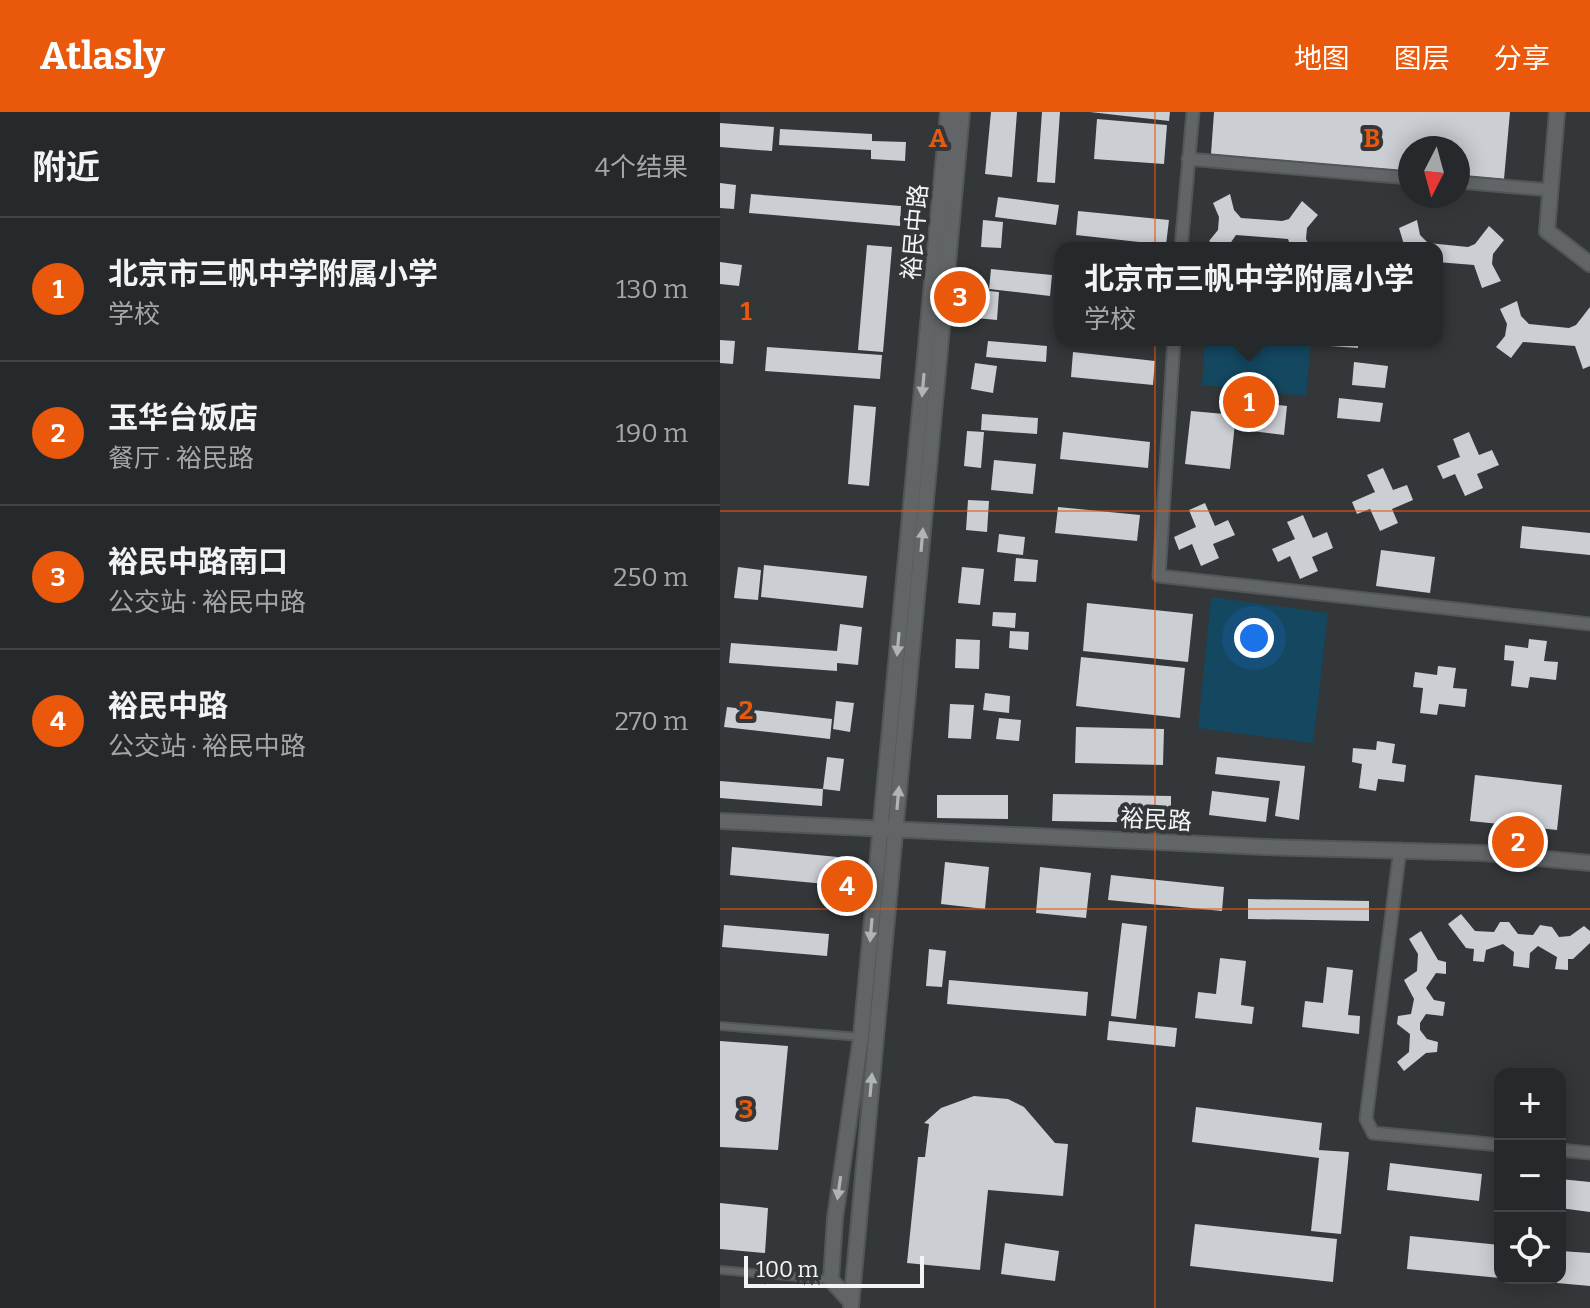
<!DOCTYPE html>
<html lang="zh">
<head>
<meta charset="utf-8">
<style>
  :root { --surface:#26292b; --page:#2e3133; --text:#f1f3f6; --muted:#a4a6a9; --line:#424547; --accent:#ea580c }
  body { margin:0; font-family:Bitter,"Noto Sans SC",serif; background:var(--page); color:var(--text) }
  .controls { position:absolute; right:24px; bottom:24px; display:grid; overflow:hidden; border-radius:16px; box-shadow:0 4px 20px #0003 }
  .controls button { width:72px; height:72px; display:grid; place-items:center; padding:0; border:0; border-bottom:2px solid var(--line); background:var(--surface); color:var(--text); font:40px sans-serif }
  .compass { position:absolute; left:678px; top:24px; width:72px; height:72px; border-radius:50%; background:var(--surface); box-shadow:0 4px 20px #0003; rotate:186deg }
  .scale { position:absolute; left:24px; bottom:20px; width:180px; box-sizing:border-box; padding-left:8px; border:4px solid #f2f4f6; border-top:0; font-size:22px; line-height:28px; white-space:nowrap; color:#f2f4f6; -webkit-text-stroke:6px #333739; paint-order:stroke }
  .you { position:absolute; left:534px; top:526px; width:28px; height:28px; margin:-20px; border:6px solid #fff; border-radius:50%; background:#1a73e8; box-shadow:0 0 0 12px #1a73e833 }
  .badge { display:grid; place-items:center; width:52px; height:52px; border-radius:50%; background:var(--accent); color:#fff; font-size:26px; font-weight:700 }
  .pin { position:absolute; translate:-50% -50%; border:4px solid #fff; box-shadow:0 2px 8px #0006 }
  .popup { position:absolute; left:335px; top:130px; width:388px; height:104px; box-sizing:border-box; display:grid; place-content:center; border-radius:16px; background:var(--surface); filter:drop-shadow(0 2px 6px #0005); font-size:26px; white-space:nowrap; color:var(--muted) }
  .popup b { font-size:30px; color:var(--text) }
  .popup::after { content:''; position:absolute; left:50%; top:100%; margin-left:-16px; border:16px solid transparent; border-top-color:var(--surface) }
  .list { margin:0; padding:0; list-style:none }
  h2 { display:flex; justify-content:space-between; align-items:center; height:104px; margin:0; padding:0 32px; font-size:34px }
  h2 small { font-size:26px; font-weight:400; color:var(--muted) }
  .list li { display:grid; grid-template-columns:52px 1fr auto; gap:24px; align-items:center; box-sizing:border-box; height:144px; padding:0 32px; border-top:2px solid var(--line) }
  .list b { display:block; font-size:30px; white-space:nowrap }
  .list p { margin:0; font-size:26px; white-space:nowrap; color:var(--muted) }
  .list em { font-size:26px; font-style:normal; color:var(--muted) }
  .icon { flex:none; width:44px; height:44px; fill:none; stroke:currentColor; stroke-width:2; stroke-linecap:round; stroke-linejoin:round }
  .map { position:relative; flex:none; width:870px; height:1196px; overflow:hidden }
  header { display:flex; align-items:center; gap:48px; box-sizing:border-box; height:112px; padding:0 40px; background:var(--accent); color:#fff }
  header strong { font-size:38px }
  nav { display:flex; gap:44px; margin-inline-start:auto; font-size:28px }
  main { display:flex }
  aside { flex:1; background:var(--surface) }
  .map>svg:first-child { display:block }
  .green { fill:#144760 }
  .building { fill:#cbced3 }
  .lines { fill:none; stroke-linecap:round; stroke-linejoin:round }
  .service-casing { stroke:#525658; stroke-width:10 }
  .minor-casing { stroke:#525658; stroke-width:15 }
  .tertiary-casing { stroke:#525658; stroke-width:18 }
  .service { stroke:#616568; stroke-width:6 }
  .minor { stroke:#616568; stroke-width:11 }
  .tertiary { stroke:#616568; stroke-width:14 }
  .oneway { fill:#b1b4b6 }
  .grid { fill:none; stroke:#e8590c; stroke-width:2; stroke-opacity:0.55 }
  .labels { text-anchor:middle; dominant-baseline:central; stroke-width:8; stroke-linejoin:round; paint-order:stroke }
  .street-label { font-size:24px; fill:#f2f4f6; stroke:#333739 }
  .grid-label { font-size:26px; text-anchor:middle; font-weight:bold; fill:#e8590c; stroke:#333739; stroke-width:8; stroke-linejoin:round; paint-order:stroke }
</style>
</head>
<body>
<header>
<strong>Atlasly</strong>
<nav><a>地图</a><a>图层</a><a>分享</a></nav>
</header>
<main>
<aside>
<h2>附近<small>4个结果</small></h2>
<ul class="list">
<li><span class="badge">1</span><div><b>北京市三帆中学附属小学</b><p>学校</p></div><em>130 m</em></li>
<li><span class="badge">2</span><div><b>玉华台饭店</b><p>餐厅 · 裕民路</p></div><em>190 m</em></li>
<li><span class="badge">3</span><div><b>裕民中路南口</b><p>公交站 · 裕民中路</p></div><em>250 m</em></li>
<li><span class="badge">4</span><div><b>裕民中路</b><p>公交站 · 裕民中路</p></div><em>270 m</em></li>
</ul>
</aside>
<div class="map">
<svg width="870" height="1196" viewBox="0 0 870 1196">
  <rect width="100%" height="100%" fill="#333739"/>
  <path class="green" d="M485,228H591L586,284L482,273Z
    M491,485L608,501L593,631L478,616Z"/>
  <path class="building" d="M271,0H297L292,65L265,62Z
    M322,0H340L335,71L317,70Z
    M370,0H450L449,9Z
    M494,0H790L784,67L738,63V36H690V59L491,42Z
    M377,7L447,13L444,52L374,47Z
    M0,11L54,15L52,39L0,35Z
    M60,17L152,22V29L186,30L185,49L151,47V38L59,33Z
    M0,71L16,73L14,97L0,96Z
    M31,82L181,94L180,114L29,101Z
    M510,82L514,98L521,106L562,109L569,107L582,89L598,103L587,116L586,127L591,136H571L568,127L516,123L507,136H499L489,129L498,118L499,105L493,91Z
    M278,85L339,93L336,113L275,105Z
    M358,99L449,108L446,133L356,123Z
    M263,108L283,110L281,136L261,135Z
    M697,108L700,123L708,131L748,135L755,132L769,114L784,128L773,142L772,152L781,169L762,176L754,153L717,150V136H685L679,116Z
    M147,133L172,135L163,240L138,238Z
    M0,150L22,153L19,174L0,172Z
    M271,157L332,163L330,184L269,177Z
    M259,178L279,180L277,208L256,206Z
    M797,189L801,204L809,212L849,216L856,213L870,195V254L863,257L855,234L803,230L791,246L776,235L785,224L787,212L780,197Z
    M0,228L15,229L13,252L0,251Z
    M611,228H638V236L610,234Z
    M268,229L327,234L326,250L266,245Z
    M47,235L162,243L160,267L45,259Z
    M353,240L435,249L433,273L351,265Z
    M634,250L668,254L665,276L632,273Z
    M255,251L277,254L273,281L251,277Z
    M619,286L663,291L660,310L617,306Z
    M519,288L567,294L564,323L515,317Z
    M134,293L156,295L149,374L128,372Z
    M471,299L516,303L510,357L465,352Z
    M262,302L318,306L317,322L261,318Z
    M247,319L264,320L261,356L244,354Z
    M343,320L430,330L428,356L340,347Z
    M749,320L759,343L772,338L779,353L757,362L763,376L745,384L735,362L723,367L717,354L740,345L733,327Z
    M274,348L316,352L313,382L271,378Z
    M663,356L673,378L687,373L693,388L672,397L678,411L660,419L650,397L637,402L632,390L655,380L647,363Z
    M248,388L269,389L267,420L246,418Z
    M485,391L495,414L508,408L515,423L493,432L499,446L481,454L472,432L459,438L454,425L476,415L469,398Z
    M338,395L420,403L417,429L335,421Z
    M583,403L593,426L607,420L613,436L592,445L598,459L580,467L570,444L558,450L552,437L575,427L567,410Z
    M802,414L870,421V443L800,436Z
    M279,422L305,425L303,443L277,440Z
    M661,438L715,445L710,481L656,474Z
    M296,446L318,448L316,470L294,469Z
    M44,453L147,464L143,496L41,485Z
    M18,455L41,458L38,488L14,486Z
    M242,455L264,457L260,493L238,491Z
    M367,491L473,502L468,550L363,539Z
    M273,500L296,501L295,516L272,514Z
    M120,512L142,515L138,553L117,551V559L9,551L11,531L117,539Z
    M290,519L309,520L308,538L289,536Z
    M236,527L260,528L259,557L235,556Z
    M809,527L827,529L824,549L838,550L836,568L810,565L808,576L791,574L794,549L784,548L785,533L808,536Z
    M361,545L465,556L460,606L356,594Z
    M718,554L736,556L733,576L747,577L745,595L719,592L717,603L700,601L703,576L693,575L695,560L717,563Z
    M265,581L290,584L289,601L263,598Z
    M116,589L134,591L130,620L113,617Z
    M230,592L254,593L251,627L228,626Z
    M7,595L112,607L110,627L4,615Z
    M279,606L301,608L299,629L276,627Z
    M356,615L444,617L443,653L355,651Z
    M657,629L675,632L672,651L686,653L684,670L658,667L656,679L639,676L642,652L632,650L633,636L656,638Z
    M107,645L124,647L120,679L103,677Z
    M497,645L585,654L579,708L555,704L560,669L495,662Z
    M755,663L842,673L837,718L750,709Z
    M0,669L103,677L102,694L0,686Z
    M492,679L549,686L546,710L489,703Z
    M333,682L451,684V711L332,709Z
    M217,683H288V707L217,706Z
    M12,735L118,745L116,773L10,763Z
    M225,750L269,755L265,797L221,792Z
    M320,755L371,761L366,806L316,801Z
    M391,763L504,775L502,799L388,788Z
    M528,787L649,789V809L528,807Z
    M741,802L755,819L774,820L780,810H789L798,822L813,823L820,813L832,815L839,825L850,824L864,814L870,819V831L853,847H848V858L835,857L837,845L818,834L810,841L809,856L793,854L794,840L783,832L766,838L764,850L753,849L754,837L746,836L728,812Z
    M402,811L427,814L416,907L391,904Z
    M4,813L109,822L107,844L2,835Z
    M701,819L718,848L726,850V862L716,861L706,876L714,888L725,890L723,904L706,902L700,911V918L707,927L718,930L717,940L706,941L684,959L677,950L689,940L690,922L677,912L678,904L691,902L694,887L684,868L697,859L698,842L689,827Z
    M209,837L226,839L222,875L206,874Z
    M500,846L526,849L521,893L534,895L532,912L475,906L478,880L496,882Z
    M607,855L633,858L628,903L640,904L639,922L582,915L585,889L603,891Z
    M229,868L368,880L366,904L227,892Z
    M389,909L457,916L455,935L387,928Z
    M0,929L68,934L58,1038L0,1035Z
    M254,984L288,987L304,995L335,1031L348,1032L343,1084L268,1078L260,1158L187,1151L198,1045H205L209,1012L204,1011L221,996Z
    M476,995L602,1011L599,1038L629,1040L621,1122L591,1119L599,1046L472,1030Z
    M670,1051L762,1062L759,1089L667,1078Z
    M840,1067L870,1070V1100L840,1096Z
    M0,1091L48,1096L45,1141L0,1137Z
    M475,1112L617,1127L613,1170L470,1154Z
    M690,1124L780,1133V1166L687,1157Z
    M285,1131L339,1139L335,1169L281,1162Z
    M840,1139L870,1141V1174L803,1168L840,1166Z"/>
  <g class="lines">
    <g class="service-casing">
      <path id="service" d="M0,914L141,925
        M0,1158L111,1168"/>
    </g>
    <g class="minor-casing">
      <path id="minor" d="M468,47L690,66
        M738,70L830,78
        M461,136L473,0
        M454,228L439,464L870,512
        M680,737L646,1007L653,1021L780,1033
        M840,1038L870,1041"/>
    </g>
    <g class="tertiary-casing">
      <path id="tertiary" d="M837,0L827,119L870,152
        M0,709L545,735L763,741L870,751
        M131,1190L111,1168L115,1106L141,925L228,0
        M131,1194L242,0"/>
    </g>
    <use href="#service" class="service"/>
    <use href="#minor" class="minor"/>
    <use href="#tertiary" class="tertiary"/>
  </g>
  <defs><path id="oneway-solid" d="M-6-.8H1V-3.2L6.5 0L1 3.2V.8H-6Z" transform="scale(2)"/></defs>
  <g class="oneway">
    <use href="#oneway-solid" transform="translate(203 273) rotate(95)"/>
    <use href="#oneway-solid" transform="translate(202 428) rotate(-85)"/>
    <use href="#oneway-solid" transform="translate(178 532) rotate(95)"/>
    <use href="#oneway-solid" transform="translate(178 686) rotate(-85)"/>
    <use href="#oneway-solid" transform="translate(151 818) rotate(95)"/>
    <use href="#oneway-solid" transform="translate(151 973) rotate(-85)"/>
    <use href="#oneway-solid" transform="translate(119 1076) rotate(98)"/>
  </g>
  <path class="grid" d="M435,0V1196M0,399H870M0,797H870"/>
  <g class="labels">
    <g class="street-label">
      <text transform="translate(195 120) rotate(-85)">裕民中路</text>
      <text transform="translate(436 708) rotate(3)">裕民路</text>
    </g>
  </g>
  <g class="grid-label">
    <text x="218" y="35">A</text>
    <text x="652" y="35">B</text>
    <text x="26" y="208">1</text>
    <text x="26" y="607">2</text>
    <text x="26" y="1006">3</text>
  </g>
</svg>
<div class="controls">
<button>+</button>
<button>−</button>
<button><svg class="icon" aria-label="locate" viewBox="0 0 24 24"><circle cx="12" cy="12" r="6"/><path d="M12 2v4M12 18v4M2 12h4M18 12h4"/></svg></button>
</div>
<svg class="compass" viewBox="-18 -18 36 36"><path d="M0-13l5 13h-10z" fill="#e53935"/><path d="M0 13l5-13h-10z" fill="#a4a6a9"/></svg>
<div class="scale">100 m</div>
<div class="you"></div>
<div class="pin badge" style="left:529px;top:290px">1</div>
<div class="popup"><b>北京市三帆中学附属小学</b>学校</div>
<div class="pin badge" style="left:798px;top:730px">2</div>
<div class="pin badge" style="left:240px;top:185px">3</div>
<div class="pin badge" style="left:127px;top:774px">4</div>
</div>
</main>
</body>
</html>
